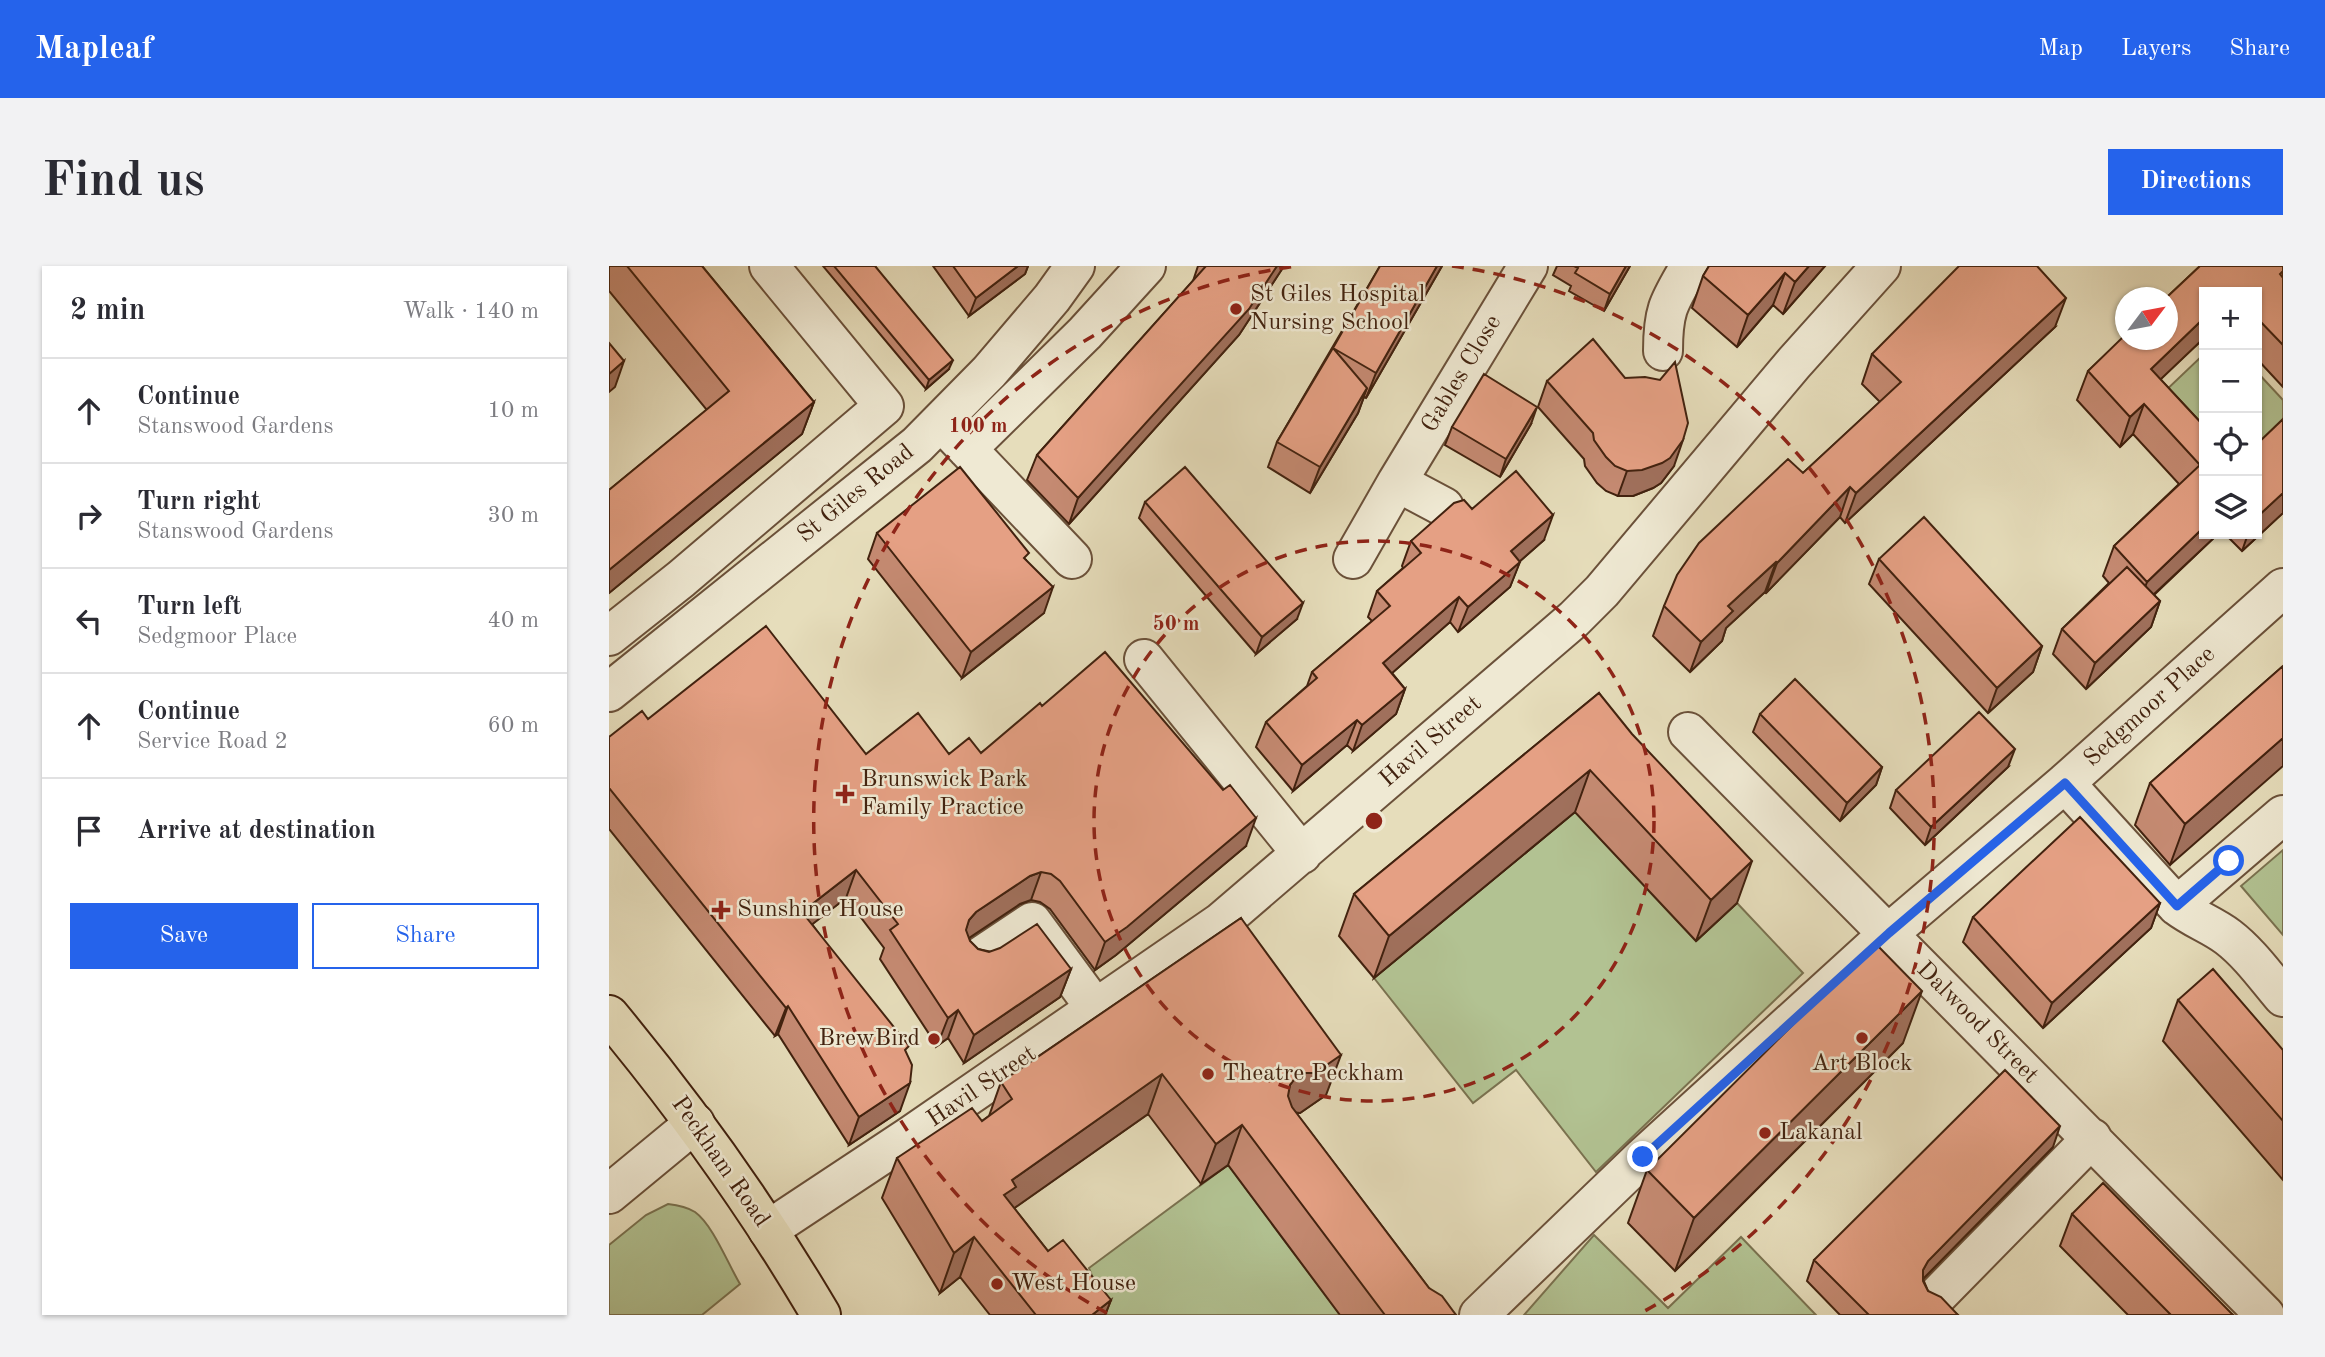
<!DOCTYPE html>
<html lang="en">
<head>
<meta charset="utf-8">
<style>
  :root { --surface:#fff; --page:#f2f2f3; --text:#2b2b33; --muted:#7c7c81; --line:#e1e1e2; --accent:#2563eb }
  body { margin:0; font-family:"Old Standard TT",serif; background:var(--page); color:var(--text) }
  .controls { position:absolute; right:21px; top:21px; display:grid; overflow:hidden; border-radius:0px; box-shadow:0 2px 5px #0004 }
  .controls button { width:63px; height:63px; display:grid; place-items:center; padding:0; border:0; border-bottom:2px solid var(--line); background:var(--surface); color:var(--text); font:35px sans-serif }
  .compass { position:absolute; left:1506px; top:21px; width:63px; height:63px; border-radius:50%; background:var(--surface); box-shadow:0 2px 5px #0004; rotate:58deg }
  .stop { position:absolute; width:21px; height:21px; margin:-16px; border:5px solid #2563eb; border-radius:50%; background:#fff }
  .stop.end { background:#2563eb; border-color:#fff; box-shadow:0 2px 7px #0008 }
  .list { margin:0; padding:0; list-style:none }
  h2 { display:flex; justify-content:space-between; align-items:center; height:91px; margin:0; padding:0 28px; font-size:30px }
  h2 small { font-size:23px; font-weight:400; color:var(--muted) }
  .list li { display:grid; grid-template-columns:46px 1fr auto; gap:21px; align-items:center; box-sizing:border-box; height:105px; padding:0 28px; border-top:2px solid var(--line) }
  .list b { display:block; font-size:26px; white-space:nowrap }
  .list p { margin:0; font-size:23px; white-space:nowrap; color:var(--muted) }
  .list em { font-size:23px; font-style:normal; color:var(--muted) }
  .actions { display:flex; gap:14px; padding:21px 28px }
  .actions a { flex:1; padding:16px 0; border:2px solid var(--accent); border-radius:0px; text-align:center; font-size:24px; color:var(--accent) }
  .actions .main { background:var(--accent); color:#fff }
  .icon { flex:none; width:38px; height:38px; fill:none; stroke:currentColor; stroke-width:2; stroke-linecap:round; stroke-linejoin:round }
  .map { position:relative; flex:none; width:1674px; height:1049px; overflow:hidden; border-radius:0px }
  header { display:flex; align-items:center; gap:42px; box-sizing:border-box; height:98px; padding:0 35px; background:var(--accent); color:#fff }
  header strong { font-size:33px }
  nav { display:flex; gap:38px; margin-inline-start:auto; font-size:24px }
  .intro { display:flex; align-items:center; justify-content:space-between; box-sizing:border-box; height:168px; padding:0 42px }
  h1 { margin:0; font-size:49px }
  .button { padding:18px 32px; border-radius:0px; background:var(--accent); color:#fff; font-size:24px; font-weight:700 }
  main { display:flex; gap:42px; padding:0 42px }
  aside { flex:1; background:var(--surface); border-radius:0px; box-shadow:0 2px 5px #0004 }
  .map>svg:first-child { display:block }
  .green { fill:#b2c292; stroke:#7a7250; stroke-width:2 }
  .lines { fill:none; stroke-linecap:round; stroke-linejoin:round }
  .minor-casing { stroke:#6b513a; stroke-width:42 }
  .highway-casing { stroke:#42220f; stroke-width:42 }
  .minor { stroke:#efe9d3; stroke-width:38 }
  .highway { stroke:#e6ddbb; stroke-width:38 }
  .wall { fill:#c58a72; stroke:#42220f; stroke-width:2 }
  .shaded-wall { fill:#a0705c; stroke:#42220f; stroke-width:2 }
  .building { fill:#e5a084; stroke:#42220f; stroke-width:2 }
  .route { stroke:#2563eb; stroke-width:9 }
  .ring { fill:none; stroke:#8f2418; stroke-width:3.5; stroke-dasharray:12 9 }
  .poi-dot { fill:#8f2418; stroke:#efe9d3; stroke-width:2.5 }
  .labels { text-anchor:middle; dominant-baseline:central; stroke-width:5; stroke-linejoin:round; paint-order:stroke }
  .poi-label { font-size:24px; fill:#42220f; stroke:#efe9d3; text-anchor:start }
  .street-label { font-size:24px; fill:#42220f; stroke:#efe9d3 }
  .centre { fill:#8f2418; stroke:#efe9d3; stroke-width:3.5 }
  .ring-label { font-size:21px; text-anchor:middle; font-weight:bold; fill:#8f2418; stroke:#efe9d3; stroke-width:5; stroke-linejoin:round; paint-order:stroke }
</style>
</head>
<body>
<header>
<strong>Mapleaf</strong>
<nav><a>Map</a><a>Layers</a><a>Share</a></nav>
</header>
<div class="intro"><h1>Find us</h1><a class="button">Directions</a></div>
<main>
<aside>
<h2>2 min<small>Walk · 140 m</small></h2>
<ul class="list">
<li><svg class="icon" aria-label="ahead" viewBox="0 0 24 24"><path d="M12 20V5M6 11l6-6 6 6"/></svg><div><b>Continue</b><p>Stanswood Gardens</p></div><em>10 m</em></li>
<li><svg class="icon" aria-label="right" viewBox="0 0 24 24"><path d="M7 20v-9h11M14 6l5 5-5 5"/></svg><div><b>Turn right</b><p>Stanswood Gardens</p></div><em>30 m</em></li>
<li><svg class="icon" aria-label="left" viewBox="0 0 24 24"><path d="M17 20v-9H6M10 6l-5 5 5 5"/></svg><div><b>Turn left</b><p>Sedgmoor Place</p></div><em>40 m</em></li>
<li><svg class="icon" aria-label="ahead" viewBox="0 0 24 24"><path d="M12 20V5M6 11l6-6 6 6"/></svg><div><b>Continue</b><p>Service Road 2</p></div><em>60 m</em></li>
<li><svg class="icon" aria-label="arrive" viewBox="0 0 24 24"><path d="M6 21V4h12l-3 4 3 4H6"/></svg><div><b>Arrive at destination</b></div></li>
</ul>
<div class="actions"><a class="main">Save</a><a>Share</a></div>
</aside>
<div class="map">
<svg width="1674" height="1049" viewBox="0 0 1674 1049">
  <rect width="100%" height="100%" fill="#e6ddbb"/>
  <filter id="stains"><feTurbulence type="fractalNoise" baseFrequency=".00286" numOctaves="4"/><feColorMatrix values="0 0 0 0 .2 0 0 0 0 .09 0 0 0 0 .02 0 0 0 .5 -.17"/></filter>
  <radialGradient id="worn" r=".72"><stop offset=".6" stop-color="#630" stop-opacity="0"/><stop offset="1" stop-color="#630" stop-opacity=".3"/></radialGradient>
  <path class="green" d="M1595,88V174L1552,129Z
    M1648,106L1674,134V156L1648,181Z
    M966,546L1087,675L1128,637L1194,707L987,906L907,804L864,837L765,712Z
    M1674,584V669L1632,620Z
    M619,899L731,1049H498L480,1002Z
    M59,938C68,939 78,941 86,946C104,959 119,998 131,1018L93,1049H0V979L37,949Z
    M985,969L1059,1042L1132,971L1207,1049H915Z"/>
  <g class="lines">
    <g class="minor-casing">
      <path id="minor" d="M1054,85C1054,43 1060,36 1081,0
        M341,165L463,293
        M358,183L476,67L537,0
        M788,216L835,241
        M744,293L788,216L919,0
        M0,370L72,313L275,140L160,0
        M535,393L693,588
        M0,426L308,179L380,106L443,32L466,0
        M1079,466L1656,1049
        M1456,517L1568,640C1585,653 1603,659 1619,671C1640,687 1657,711 1674,731
        M1568,640L1674,549
        M369,692L423,656L487,743
        M0,928L86,857
        M159,964L301,870L612,656L965,353L993,325L1185,97L1272,0
        M1327,1031L1483,872
        M870,1049L1034,891L1280,667L1456,517L1674,322"/>
    </g>
    <g class="highway-casing">
      <path id="highway" d="M0,749C79,844 149,942 212,1049"/>
    </g>
    <use href="#minor" class="minor"/>
    <use href="#highway" class="highway"/>
  </g>
  <path class="wall" d="M0,0H93L205,136L193,168L0,327V224L98,144L0,25Z
    M214,0H266L340,103L317,123Z
    M324,0H419L416,8L360,50Z
    M589,0H675L630,69L460,258L418,214L428,189L584,15Z
    M771,0H833L757,132L755,131L749,147L701,227L659,201L668,176Z
    M948,0H1021L995,45L960,25L962,20L944,9Z
    M1100,0H1216L1174,48L1164,39L1128,81L1083,42L1094,10Z
    M1591,0H1674V121L1648,93V26H1595V72L1551,113L1595,160L1609,268L1545,329L1551,335L1542,361L1477,423L1444,388L1453,363L1500,317L1494,310L1505,280L1570,218L1524,168L1511,181L1468,134L1479,105Z
    M1446,61L1236,257L1231,251L1157,327L1156,326L1117,362L1113,375L1081,406L1044,370L1055,340L1194,207L1271,136L1253,118L1263,88Z
    M938,115L1065,200L1052,217L1044,222L1024,230H1009L997,225L988,217L976,200L975,193L929,141Z
    M922,158L891,211L836,179L843,161Z
    M536,236L688,353L647,388L530,252Z
    M863,243L935,274L911,295L901,321L849,366L841,356L783,407L796,423L787,448L744,485L738,479L684,525L647,481L657,456L698,420L703,406L763,355L759,351L768,325L794,302L793,300L802,275Z
    M1674,247L1633,285L1616,268H1648Z
    M268,267L417,294L435,347L353,412L259,293Z
    M1270,293L1433,380L1424,406L1379,447L1260,318Z
    M1674,400L1561,599L1526,559L1541,517Z
    M990,427L1128,637L1087,675L966,546L765,712L730,670L745,628Z
    M433,440L637,580L507,689L486,704L441,643L431,636L422,634L411,638L360,672L361,675L369,683L462,703L451,731L355,797L339,772L328,780L271,693L275,682L237,632L203,658L297,788L291,845L240,879L169,768L166,770L0,563V471L39,453L257,488L372,487Z
    M1151,448L1273,501L1267,519L1231,555L1144,466Z
    M1399,501L1316,579L1281,542L1287,524Z
    M1551,637L1542,662L1434,762L1354,676L1364,651Z
    M632,652L717,829L691,847H687L820,1022L847,1049H731L619,899L592,918L539,848L405,942L439,985L502,1034L496,1049H381L351,1011L331,1027L273,932L288,892L373,855L380,850L392,816Z
    M1569,734L1674,784V914L1554,775Z
    M1294,777L1066,1005L1019,957L1038,904Z
    M1444,881L1314,1013L1319,1025L1349,1049H1231L1198,1015L1205,994Z
    M1463,948L1624,1049H1519L1451,980Z"/>
  <path class="shaded-wall" d="M409,0H419L416,8L360,50L367,32Z
    M668,0H675L630,69L460,258L469,232Z
    M828,0H833L757,132L767,107Z
    M1017,0H1021L995,45L1001,28Z
    M1200,0H1216L1174,48L1186,16Z
    M1176,7L1164,39L1128,81L1139,49Z
    M1457,32L1446,61L1236,257L1247,227Z
    M1595,52V72L1531,133L1542,103Z
    M344,94L340,103L317,123L320,114Z
    M15,95L6,121L0,126V108Z
    M758,122L749,147L701,227L711,201Z
    M205,136L193,168L0,327V304Z
    M1535,138L1524,168L1511,181L1521,151Z
    M928,141L922,158L891,211L897,193Z
    M1074,174L1065,200L1052,217L1044,222L1024,230H1009L1018,205Z
    M1241,221L1231,251L1157,327L1168,297Z
    M1674,227V247L1633,285L1639,268H1648V251Z
    M944,249L935,274L893,311L902,285Z
    M1595,261V268H1609L1527,345L1538,316Z
    M911,296L901,321L849,366L859,341Z
    M1167,296L1156,326L1117,362L1113,375L1081,406L1092,376L1119,340Z
    M444,321L435,347L353,412L362,386Z
    M850,331L841,356L765,423L774,397Z
    M1551,335L1542,361L1477,423L1486,397Z
    M694,337L688,353L647,388L653,371Z
    M1433,380L1424,406L1379,447L1388,422Z
    M796,423L787,448L744,485L753,459Z
    M748,454L738,479L684,525L693,499Z
    M1674,472V500L1561,599L1576,558Z
    M1406,483L1399,501L1316,579L1322,561Z
    M1273,501L1267,519L1231,555L1238,537Z
    M981,504L966,546L765,712L780,670Z
    M647,552L637,580L507,689L486,704L496,676Z
    M1143,595L1128,637L1087,675L1102,634Z
    M247,604L237,632L183,674L193,646Z
    M432,606L422,634L411,638L357,674L350,682L360,654L367,646L421,610Z
    M1551,637L1542,662L1434,762L1443,737Z
    M462,703L451,731L355,797L365,769Z
    M1313,725L1294,777L1066,1005L1085,952Z
    M179,740L169,768L166,770L177,742Z
    M349,744L339,772L328,780L339,752Z
    M732,789L717,829L691,847L683,846L672,851L681,819L687,811Z
    M553,808L539,848L397,948L395,929L403,914Z
    M301,817L291,845L240,879L250,851Z
    M633,859L619,899L592,918L607,878Z
    M1451,860L1444,881L1311,1016L1314,1004L1319,995Z
    M365,971L351,1011L331,1027L345,987Z
    M502,1034L496,1049H483Z"/>
  <path class="building" d="M18,0H93L205,136L0,304V224L120,125Z
    M225,0H266L344,94L320,114Z
    M344,0H409L367,32Z
    M597,0H668L640,43L469,232L428,189Z
    M771,0H828L767,107L724,82Z
    M965,0H1017L1001,28L966,7L969,2Z
    M1100,0H1200L1186,16L1176,7L1139,49L1094,10Z
    M1350,0H1428L1457,32L1247,227L1241,221L1168,297L1167,296L1119,340L1124,345L1092,376L1055,340L1068,309L1090,277L1179,193L1194,207L1292,116L1263,88Z
    M1591,0H1674V5L1671,8L1674,12V79L1648,52V26H1595V52L1542,103L1595,160V261L1538,316L1505,280L1591,199L1535,138L1521,151L1479,105L1516,69V74H1558V32H1557Z
    M984,73L1016,112L1036,111L1051,114L1066,96L1079,157L1074,174L1061,192L1053,197L1033,204L1018,205L1006,200L997,191L985,174L984,167L938,115Z
    M0,77L15,95L0,108Z
    M724,82L758,122L711,201L668,176Z
    M875,108L928,141L897,193L843,161Z
    M1674,153V227L1648,251V178Z
    M351,201L420,287L415,292L444,321L362,386L268,267Z
    M576,201L694,337L653,371L536,236Z
    M907,205L944,249L902,285L911,296L859,341L850,331L774,397L796,423L753,459L748,454L693,499L657,456L708,412L703,406L781,340L768,325L812,287L802,275L845,237L855,234L863,243Z
    M1315,251L1433,380L1388,422L1270,293Z
    M1518,301L1551,335L1486,397L1453,363Z
    M157,360L257,488L309,447L340,488L360,472L372,487L431,437L433,440L496,386L614,524L621,519L647,552L518,661L496,676L451,615L442,608L432,606L421,610L367,646L360,654L357,664L361,675L369,683L380,686L391,682L428,658L462,703L365,769L349,744L339,752L281,664L289,658L247,604L193,646L300,780L296,784L303,799L301,817L250,851L179,740L177,742L0,522V471L33,445L39,453Z
    M1674,400V472L1576,558L1541,517Z
    M1186,413L1273,501L1238,537L1151,448Z
    M990,427L1023,468L1143,595L1102,634L981,504L780,670L745,628Z
    M1370,446L1406,483L1322,561L1287,524Z
    M1471,551L1551,637L1443,737L1364,651Z
    M632,652L732,789L706,807H697L687,811L681,819L679,830L683,841L820,1022L833,1030L847,1049H776L633,859L607,878L553,808L403,914L407,921L395,929L439,985L454,974L502,1034L483,1049H427L365,971L345,987L288,892L363,842L373,855L403,833L392,816Z
    M1266,677L1313,725L1085,952L1038,904Z
    M1604,703L1674,784V855L1569,734Z
    M1396,804L1451,860L1319,995L1314,1004V1015L1319,1025L1332,1031L1349,1049H1260L1205,994Z
    M1494,917L1624,1049H1562L1463,948Z"/>
  <g class="lines">
    <path class="route" d="M1034,891L1280,667L1456,517L1568,640L1620,595"/>
  </g>
  <g class="ring">
    <circle cx="765" cy="555" r="280"/>
    <path d="M498 1047A560 560 0 0 1 687 0M843 0A560 560 0 0 1 1032 1047"/>
  </g>
  <g class="poi-dot">
    <circle cx="627" cy="43" r="7"/>
    <path d="M232.5 517.5h7v7h7v7h-7v7h-7v-7h-7v-7h7z"/>
    <path d="M108.5 633.5h7v7h7v7h-7v7h-7v-7h-7v-7h7z"/>
    <circle cx="1253" cy="772" r="7"/>
    <circle cx="325" cy="773" r="7"/>
    <circle cx="599" cy="808" r="7"/>
    <circle cx="1156" cy="867" r="7"/>
    <circle cx="388" cy="1018" r="7"/>
  </g>
  <g class="labels">
    <g class="poi-label">
      <text x="641" y="29">St Giles Hospital<tspan x="641" dy="28">Nursing School</tspan></text>
      <text x="252" y="514">Brunswick Park<tspan x="252" dy="28">Family Practice</tspan></text>
      <text x="128" y="644">Sunshine House</text>
      <text x="311" y="773" text-anchor="end">BrewBird</text>
      <text x="1253" y="798" text-anchor="middle">Art Block</text>
      <text x="613" y="808">Theatre Peckham</text>
      <text x="1170" y="867">Lakanal</text>
      <text x="402" y="1018">West House</text>
    </g>
    <g class="street-label">
      <text transform="translate(853 108) rotate(-59)">Gables Close</text>
      <text transform="translate(247 228) rotate(-39)">St Giles Road</text>
      <text transform="translate(1541 441) rotate(-42)">Sedgmoor Place</text>
      <text transform="translate(822 476) rotate(-41)">Havil Street</text>
      <text transform="translate(1368 757) rotate(45)">Dalwood Street</text>
      <text transform="translate(373 821) rotate(-34)">Havil Street</text>
      <text transform="translate(111 896) rotate(55)">Peckham Road</text>
    </g>
  </g>
  <circle cx="765" cy="555" r="10" class="centre"/>
  <g class="ring-label">
    <text x="369" y="166">100 m</text>
    <text x="567" y="364">50 m</text>
  </g>
  <rect width="100%" height="100%" filter="url(#stains)"/>
  <rect width="100%" height="100%" fill="url(#worn)"/>
</svg>
<div class="controls">
<button>+</button>
<button>−</button>
<button><svg class="icon" aria-label="locate" viewBox="0 0 24 24"><circle cx="12" cy="12" r="6"/><path d="M12 2v4M12 18v4M2 12h4M18 12h4"/></svg></button>
<button><svg class="icon" aria-label="layers" viewBox="0 0 24 24"><path d="M12 4l9 5-9 5-9-5zM3 14l9 5 9-5"/></svg></button>
</div>
<svg class="compass" viewBox="-18 -18 36 36"><path d="M0-13l5 13h-10z" fill="#e53935"/><path d="M0 13l5-13h-10z" fill="#7c7c81"/></svg>
<div class="stop" style="left:1620px;top:595px"></div>
<div class="stop end" style="left:1034px;top:891px"></div>
</div>
</main>
</body>
</html>
